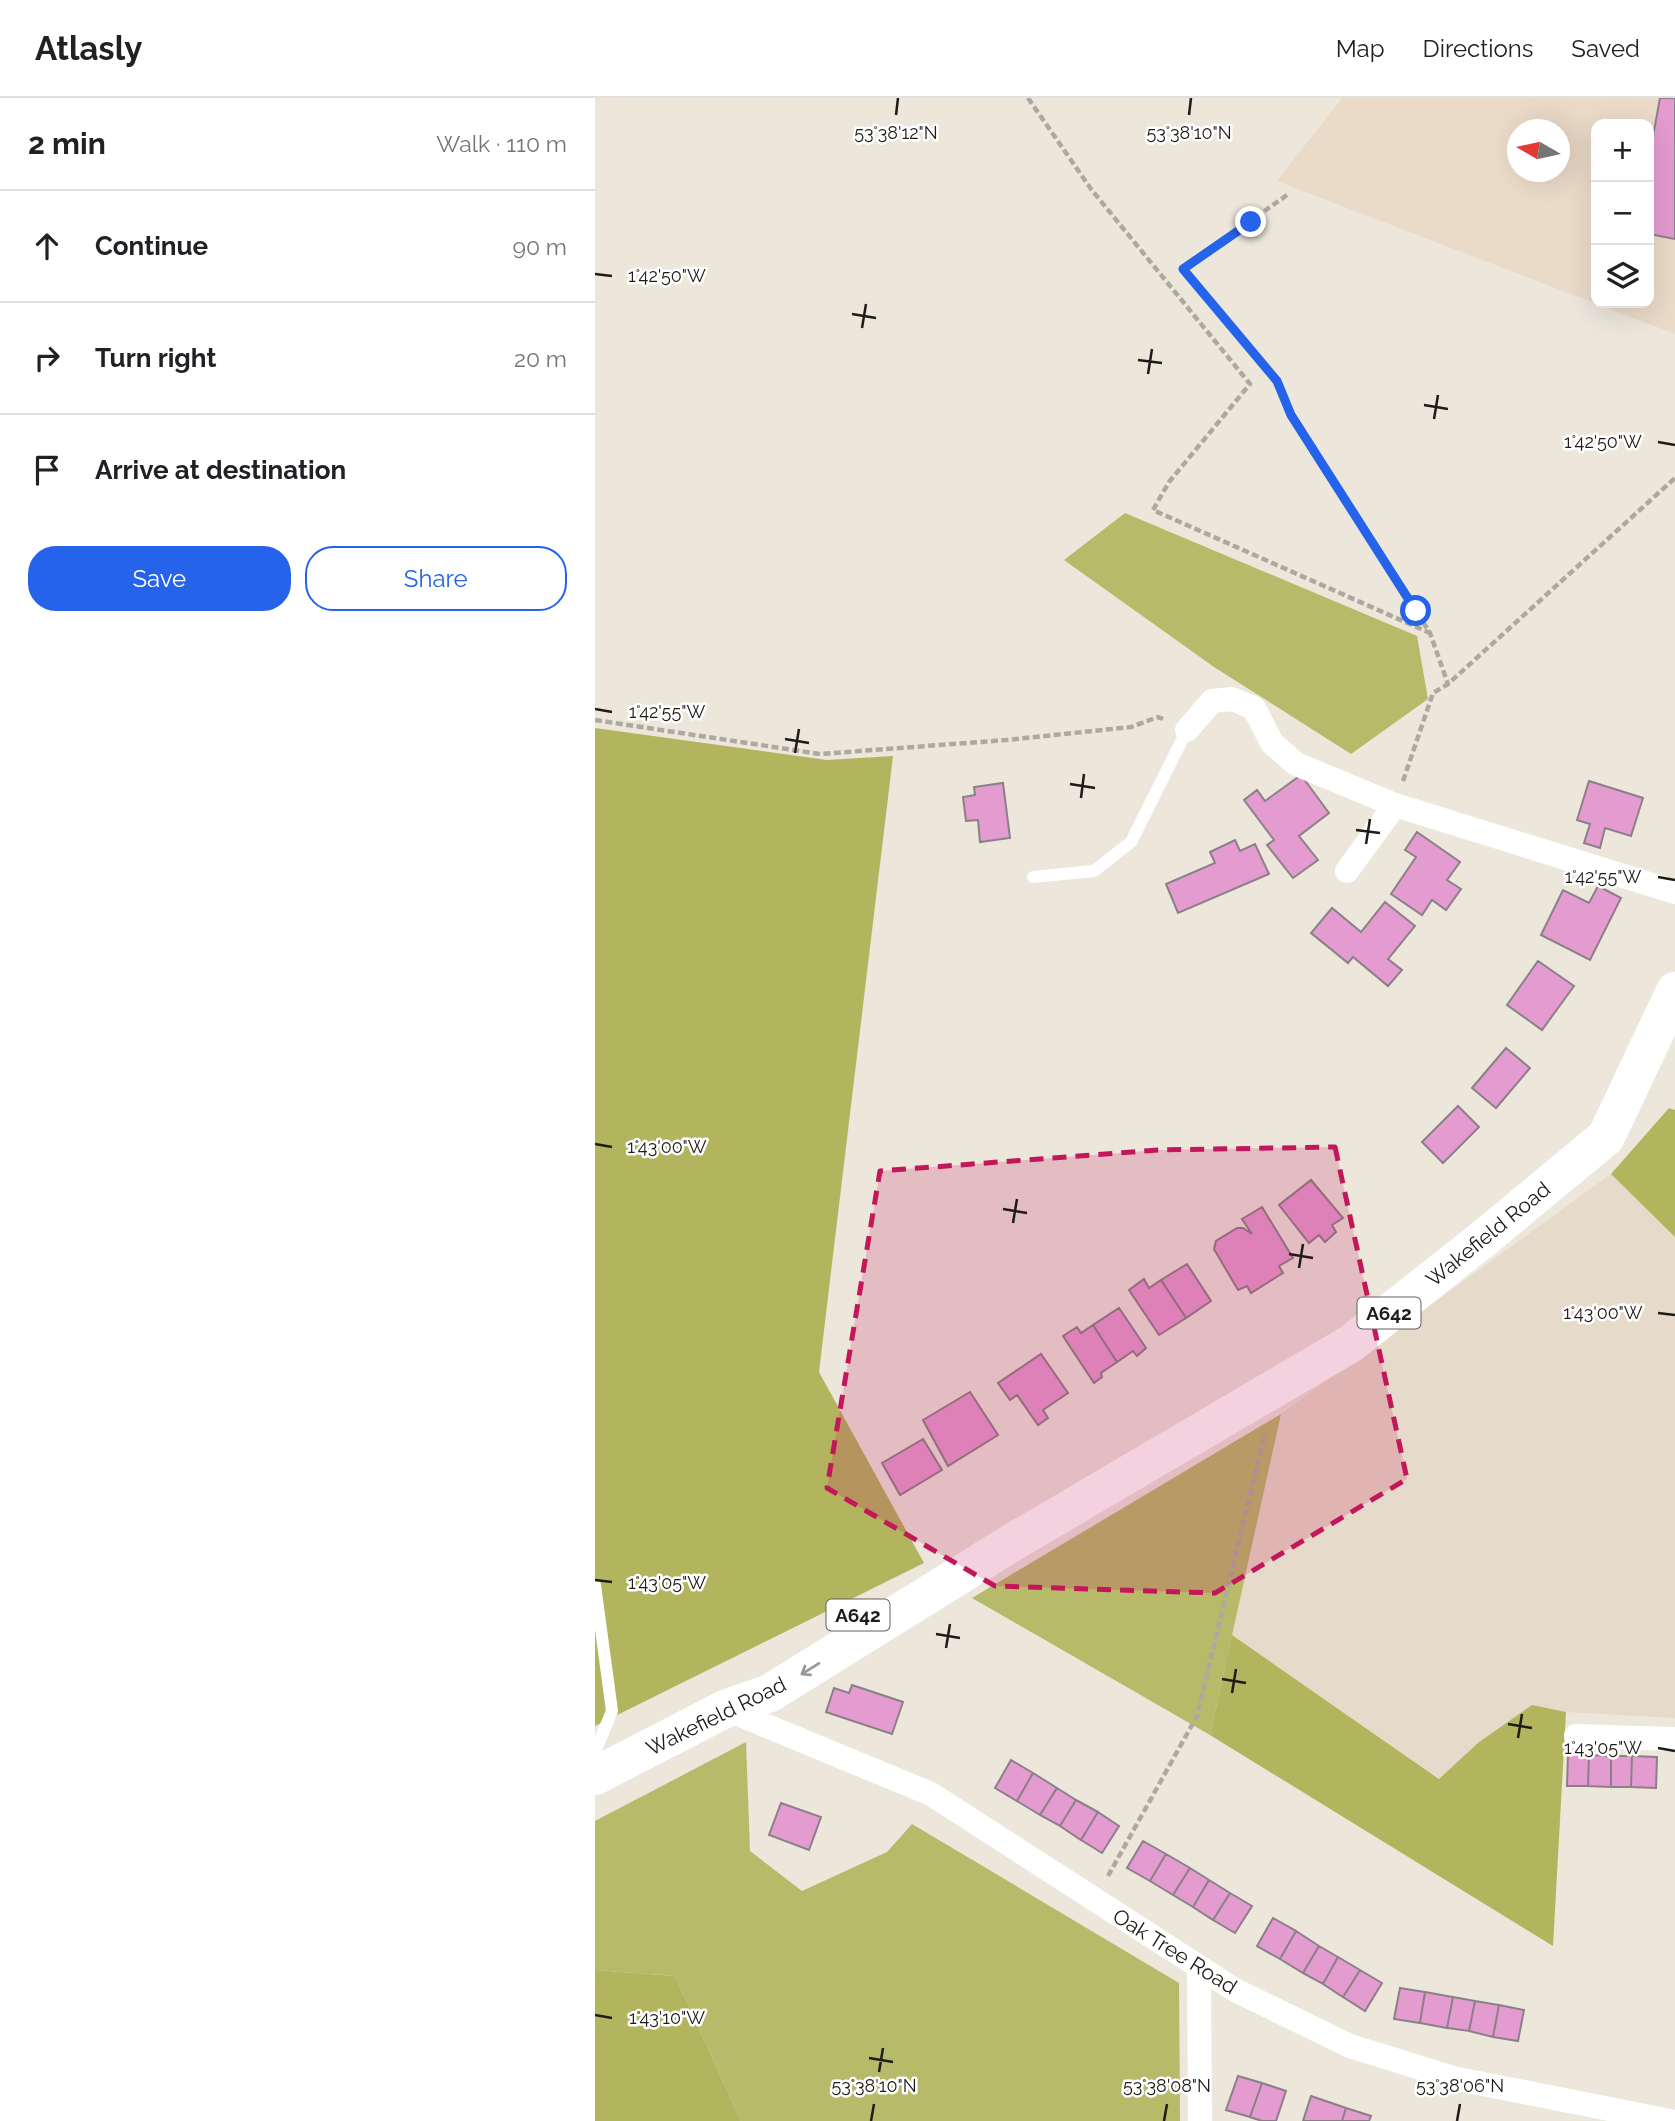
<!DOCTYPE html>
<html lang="en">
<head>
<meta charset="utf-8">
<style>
  :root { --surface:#fff; --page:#f6f6f6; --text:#202124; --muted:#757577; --line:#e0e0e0; --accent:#2563eb }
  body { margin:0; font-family:Raleway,sans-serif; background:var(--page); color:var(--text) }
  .controls { position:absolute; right:21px; top:21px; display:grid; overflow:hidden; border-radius:14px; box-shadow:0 7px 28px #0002 }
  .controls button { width:63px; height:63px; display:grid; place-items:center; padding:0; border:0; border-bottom:2px solid var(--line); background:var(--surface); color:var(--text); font:35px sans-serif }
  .compass { position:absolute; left:912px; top:21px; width:63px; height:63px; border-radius:50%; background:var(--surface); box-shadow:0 7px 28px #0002; rotate:279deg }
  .stop { position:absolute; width:21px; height:21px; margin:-16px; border:5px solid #2563eb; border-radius:50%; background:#fff }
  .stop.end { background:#2563eb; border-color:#fff; box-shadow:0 2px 7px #0008 }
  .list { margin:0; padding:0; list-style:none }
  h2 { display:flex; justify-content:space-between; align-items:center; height:91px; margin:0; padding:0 28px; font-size:30px }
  h2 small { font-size:23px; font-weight:400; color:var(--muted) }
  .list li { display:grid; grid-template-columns:46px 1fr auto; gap:21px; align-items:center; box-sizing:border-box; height:112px; padding:0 28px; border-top:2px solid var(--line) }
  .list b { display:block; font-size:26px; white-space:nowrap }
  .list em { font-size:23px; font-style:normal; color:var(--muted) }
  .actions { display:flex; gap:14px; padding:21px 28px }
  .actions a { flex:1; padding:16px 0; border:2px solid var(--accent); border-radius:28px; text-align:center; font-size:24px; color:var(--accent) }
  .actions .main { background:var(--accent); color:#fff }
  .icon { flex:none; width:38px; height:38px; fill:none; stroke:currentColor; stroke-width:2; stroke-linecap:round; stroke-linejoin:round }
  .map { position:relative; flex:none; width:1080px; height:2023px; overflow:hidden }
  header { display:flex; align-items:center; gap:42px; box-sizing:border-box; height:98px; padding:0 35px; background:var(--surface); border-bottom:2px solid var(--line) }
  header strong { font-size:33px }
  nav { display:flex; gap:38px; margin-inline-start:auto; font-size:24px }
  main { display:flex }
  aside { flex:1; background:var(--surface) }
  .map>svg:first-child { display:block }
  .commercial { fill:#eadac8; fill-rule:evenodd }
  .built { fill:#e6dbca }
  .green { fill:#b7ba69 }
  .forest { fill:#b2b55e }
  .building { fill:#e49bd0; stroke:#8b8087; stroke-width:2 }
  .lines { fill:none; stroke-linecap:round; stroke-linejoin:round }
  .path { stroke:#aea9a0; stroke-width:4.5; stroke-dasharray:7 3.5; stroke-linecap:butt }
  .lane { stroke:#fff; stroke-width:12 }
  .street { stroke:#fff; stroke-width:24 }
  .highway { stroke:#fff; stroke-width:38 }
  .oneway { stroke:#9a9997 }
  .route { stroke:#2563eb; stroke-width:9 }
  .marked { fill:#c2185b; fill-opacity:0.2; stroke:#c2185b; stroke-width:5; stroke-dasharray:14 9; stroke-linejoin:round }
  .ticks { fill:none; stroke:#1e1c18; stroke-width:2.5 }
  .labels { text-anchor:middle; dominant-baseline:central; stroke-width:5; stroke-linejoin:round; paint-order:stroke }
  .shield { fill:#fff; stroke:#62605d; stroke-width:2 }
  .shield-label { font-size:19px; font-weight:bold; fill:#1e1c18 }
  .street-label { font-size:21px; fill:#1e1c18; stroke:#fff }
  .ticks-label { font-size:18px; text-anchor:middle; fill:#1e1c18; stroke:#fff; stroke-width:5; stroke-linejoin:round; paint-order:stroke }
</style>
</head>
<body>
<header>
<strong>Atlasly</strong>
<nav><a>Map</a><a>Directions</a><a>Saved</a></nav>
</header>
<main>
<aside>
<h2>2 min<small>Walk · 110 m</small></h2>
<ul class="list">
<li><svg class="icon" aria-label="ahead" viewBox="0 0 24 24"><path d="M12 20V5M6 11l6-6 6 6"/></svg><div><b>Continue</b></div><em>90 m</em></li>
<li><svg class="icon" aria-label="right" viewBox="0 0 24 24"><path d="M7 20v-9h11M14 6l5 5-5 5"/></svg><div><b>Turn right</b></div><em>20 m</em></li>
<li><svg class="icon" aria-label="arrive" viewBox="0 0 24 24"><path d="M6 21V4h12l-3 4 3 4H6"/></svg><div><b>Arrive at destination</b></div></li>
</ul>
<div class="actions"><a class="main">Save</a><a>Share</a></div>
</aside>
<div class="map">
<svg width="1080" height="2023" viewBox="0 0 1080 2023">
  <rect width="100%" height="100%" fill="#ece6db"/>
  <path class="commercial" d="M747,0H1080V236L682,83ZM1001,26H1054V205H1001ZM922,32H964V74H922Z"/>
  <path class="built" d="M1016,1076L1080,1139V1620L971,1614L937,1607L884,1644L845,1681L637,1537L686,1316Z"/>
  <path class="green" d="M530,415L822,538L833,601L756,656L619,569L469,462Z
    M686,1316L615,1637L377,1500Z
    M151,1644L155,1753L207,1793L292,1754L317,1726L584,1885L585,2023H146L80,1878L0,1872V1723Z"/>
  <path class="forest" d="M0,630L232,662L298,658L224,1274L329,1465L0,1628Z
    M1074,1010L1080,1012V1139L1016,1076Z
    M637,1537L844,1681L884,1644L937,1607L971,1614L958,1848L615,1637Z
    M0,1872L80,1878L146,2023H0Z"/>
  <path class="building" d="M1065,0H1080V141L1054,136V60Z
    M706,677L734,715L704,738L723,762L698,780L672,747L679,742L649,702L662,692L670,703Z
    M994,683L1048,700L1036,738L1010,730L1005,750L989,745L995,726L982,722Z
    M408,685L415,740L385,744L383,722L371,723L368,699L380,697L379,689Z
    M822,734L865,764L852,782L866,791L851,812L837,802L827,817L796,796L821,759L810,752Z
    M640,742L645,753L660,746L674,776L583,815L571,786L620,765L615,754Z
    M1003,788L1026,800L995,862L946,837L968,792L994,805Z
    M790,804L820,828L793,861L807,872L793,888L758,859L753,865L716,835L737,810L766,834Z
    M943,863L979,888L947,932L912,907Z
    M911,950L935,970L901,1010L877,990Z
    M863,1008L884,1029L848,1065L827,1044Z
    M716,1082L748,1120L737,1127L741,1134L730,1144L724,1137L714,1145L684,1107Z
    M667,1109L698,1160L684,1168L688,1175L656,1195L652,1188L643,1192L619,1151L621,1143L642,1130H648L657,1136L647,1121Z
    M592,1166L616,1203L591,1220L566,1182Z
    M549,1181L554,1190L566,1182L591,1220L564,1237L534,1192Z
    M524,1210L551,1250L542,1258L538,1253L522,1264L498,1227Z
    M498,1227L522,1264L506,1275L507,1279L499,1285L468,1238L482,1229L486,1235Z
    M446,1256L473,1295L448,1312L453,1320L443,1327L422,1297L415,1302L403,1285Z
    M375,1294L403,1337L353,1368L328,1322Z
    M328,1341L347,1372L305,1397L287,1365Z
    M257,1587L308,1604L297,1636L231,1614L239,1590L254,1595Z
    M973,1656L994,1657L993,1688H972Z
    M994,1657L1016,1658V1689L993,1688Z
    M1016,1658H1037L1036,1689H1016Z
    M1037,1658L1062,1659L1061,1690L1036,1689Z
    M416,1662L438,1675L422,1703L400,1690Z
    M438,1675L462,1690L445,1717L422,1703Z
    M462,1690L481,1702L465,1728L445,1717Z
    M481,1702L503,1714L486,1742L465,1728Z
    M186,1705L226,1719L214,1752L174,1737Z
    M503,1714L524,1728L507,1755L486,1742Z
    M548,1743L571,1756L555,1783L532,1770Z
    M571,1756L595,1770L578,1797L555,1783Z
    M595,1770L614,1782L598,1809L578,1797Z
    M614,1782L635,1795L618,1822L598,1809Z
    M635,1795L657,1808L640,1835L618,1822Z
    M678,1820L701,1833L685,1861L662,1848Z
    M701,1833L724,1848L708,1875L685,1861Z
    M724,1848L743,1859L728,1886L708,1875Z
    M743,1859L765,1872L748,1899L728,1886Z
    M765,1872L787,1885L770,1913L748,1899Z
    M805,1890L830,1894L825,1925L799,1921Z
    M830,1894L858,1899L852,1930L825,1925Z
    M858,1899L880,1903L874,1933L852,1930Z
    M880,1903L904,1907L898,1939L874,1933Z
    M904,1907L929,1912L923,1943L898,1939Z
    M643,1978L667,1985L655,2019L631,2012Z
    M667,1985L691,1993L681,2023H667L655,2019Z
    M716,1998L751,2010L747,2023H708Z
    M751,2010L776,2018L774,2023H747Z"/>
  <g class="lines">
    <path class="path" d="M433,0L496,91L655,286L574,384L558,412L835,535
      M692,97L588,171L683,283L696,317L835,535L853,586
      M0,622L225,656L411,642L536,629L563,619L568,621
      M808,683L838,595L853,586L1080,380
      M513,1778L602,1618L670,1335"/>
    <path class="lane" d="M438,779L499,773L536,744L592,632
      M0,1487L17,1613L0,1654"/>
    <path class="street" d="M592,632L617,603L637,601L659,610L677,645L701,666L800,707L1080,794
      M752,773L800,707
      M126,1609L336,1696L640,1892L755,1948L858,1980L1075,2023
      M981,1638L1080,1641
      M604,1869L605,2023"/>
    <path class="highway" d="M0,1678L130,1611L175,1595L418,1444L755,1246L888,1141L1011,1039L1080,893"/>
  </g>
  <defs><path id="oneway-shaft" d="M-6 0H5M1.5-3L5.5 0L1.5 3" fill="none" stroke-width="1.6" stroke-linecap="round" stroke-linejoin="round" transform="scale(1.75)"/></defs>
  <use class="oneway" href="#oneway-shaft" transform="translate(215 1571) rotate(148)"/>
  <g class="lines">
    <path class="route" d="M656,124L588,171L682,283L696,317L821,513"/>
  </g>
  <path class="marked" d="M740,1049L812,1381L620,1495L400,1488L232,1390L285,1073L563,1052Z"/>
  <path class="ticks" d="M301,17L303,0M594,17L596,0M0,176L17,178M257,216L281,220M267,230L271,206M543,262L567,265M553,276L557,251M829,307L853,311M839,321L843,297M1063,344L1080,347M0,611L17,614M190,641L214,645M200,655L204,631M475,686L500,690M486,700L489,676M761,732L785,735M771,746L775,721M1063,779L1080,782M0,1046L17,1049M408,1111L432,1115M418,1125L422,1101M694,1156L718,1160M704,1170L708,1146M1063,1215L1080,1217M0,1482L17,1484M341,1536L365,1540M351,1550L355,1526M627,1581L651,1585M637,1595L641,1571M913,1626L937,1630M923,1640L927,1616M1063,1650L1080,1653M0,1917L17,1920M274,1960L298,1964M284,1974L288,1950M276,2023L279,2006M569,2023L572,2006M862,2023L865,2006"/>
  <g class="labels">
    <g class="shield">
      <rect x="762.5" y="1199.5" width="63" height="31" rx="5"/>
      <rect x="231.5" y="1501.5" width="63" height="31" rx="5"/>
    </g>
    <g class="shield-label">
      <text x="794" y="1215">A642</text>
      <text x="263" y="1517">A642</text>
    </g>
    <g class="street-label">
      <text transform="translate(893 1136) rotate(-39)">Wakefield Road</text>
      <text transform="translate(121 1618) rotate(-26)">Wakefield Road</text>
      <text transform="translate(580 1853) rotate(32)">Oak Tree Road</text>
    </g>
  </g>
  <g class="ticks-label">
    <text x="301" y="41">53°38'12"N</text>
    <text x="594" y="41">53°38'10"N</text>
    <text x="72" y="184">1°42'50"W</text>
    <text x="1008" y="350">1°42'50"W</text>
    <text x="72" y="620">1°42'55"W</text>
    <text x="1008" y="785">1°42'55"W</text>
    <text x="72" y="1055">1°43'00"W</text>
    <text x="1008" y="1221">1°43'00"W</text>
    <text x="72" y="1491">1°43'05"W</text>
    <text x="1008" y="1656">1°43'05"W</text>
    <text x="72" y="1926">1°43'10"W</text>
    <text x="279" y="1994">53°38'10"N</text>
    <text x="572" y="1994">53°38'08"N</text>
    <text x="865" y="1994">53°38'06"N</text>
  </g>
</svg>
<div class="controls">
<button>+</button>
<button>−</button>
<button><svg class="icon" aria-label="layers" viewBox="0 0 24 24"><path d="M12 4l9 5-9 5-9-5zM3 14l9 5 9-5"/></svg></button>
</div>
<svg class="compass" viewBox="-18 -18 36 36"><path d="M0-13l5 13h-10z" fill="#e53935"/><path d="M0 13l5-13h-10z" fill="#757577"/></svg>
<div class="stop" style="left:821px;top:513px"></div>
<div class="stop end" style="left:656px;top:124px"></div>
</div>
</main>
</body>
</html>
